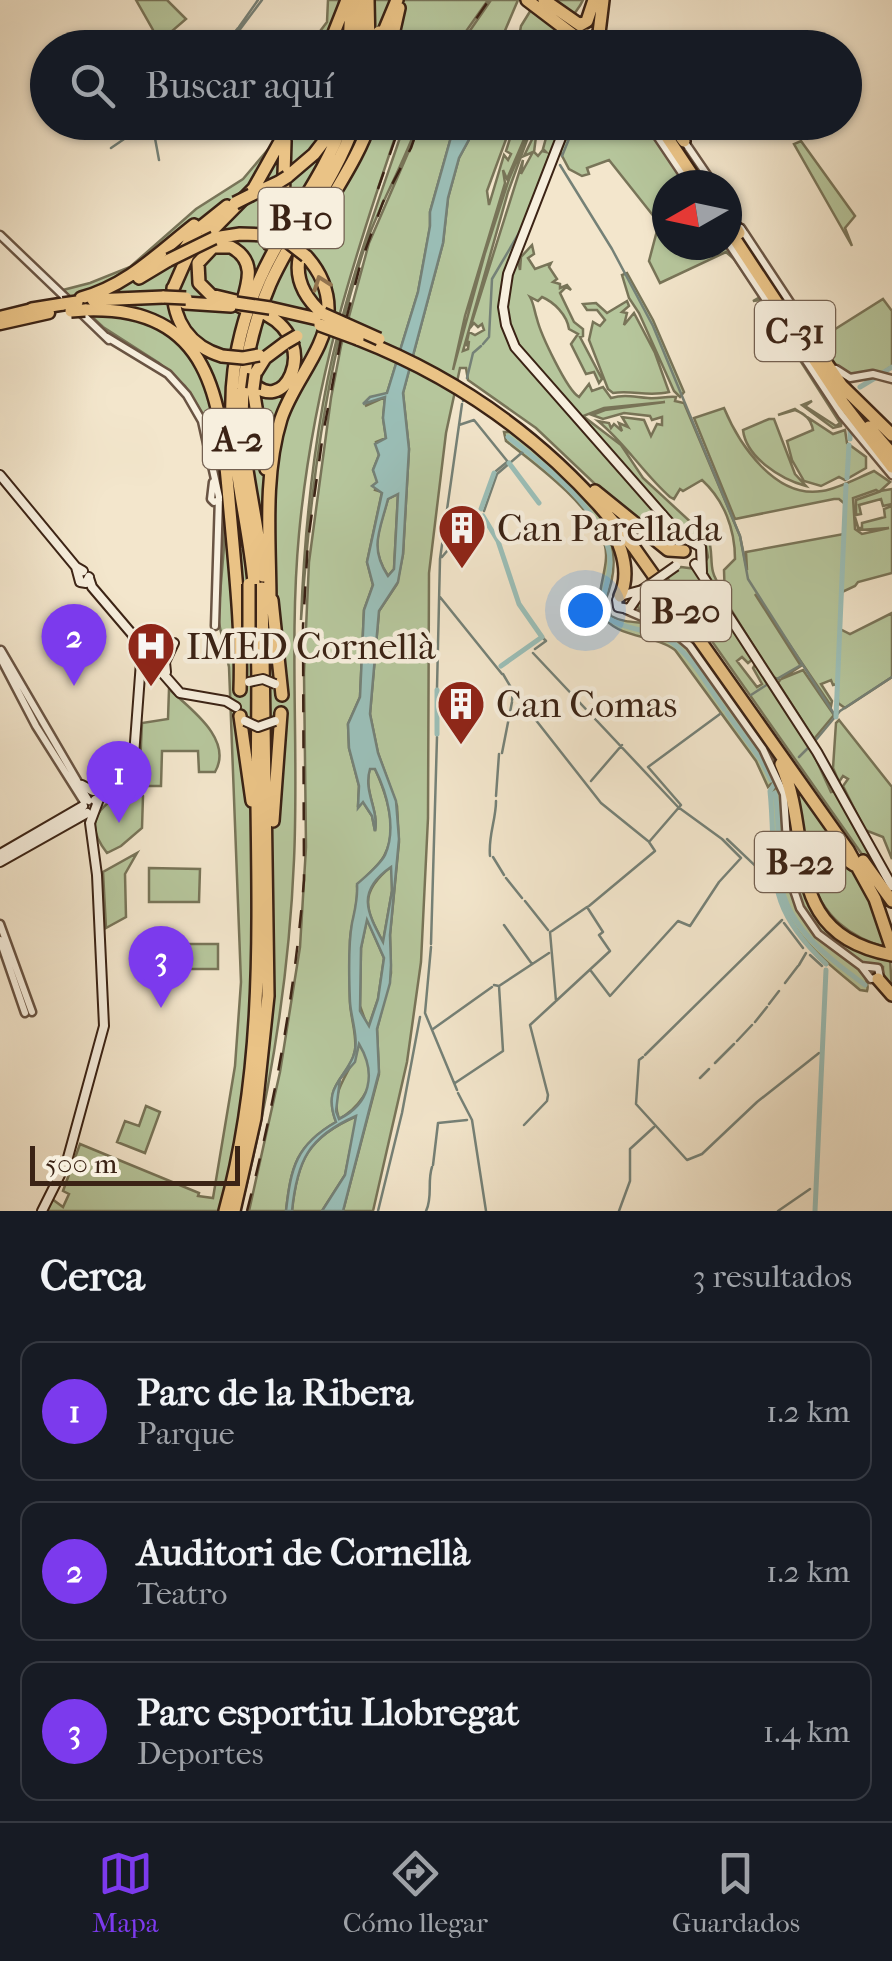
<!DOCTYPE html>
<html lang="es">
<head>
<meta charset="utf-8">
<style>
  :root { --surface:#171b24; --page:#20242c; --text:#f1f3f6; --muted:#9ea1a6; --line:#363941; --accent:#7c3aed }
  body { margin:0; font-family:"IM FELL French Canon",serif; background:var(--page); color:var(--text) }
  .compass { position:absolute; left:652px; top:170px; width:90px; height:90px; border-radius:50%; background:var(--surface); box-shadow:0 2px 8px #0004; rotate:261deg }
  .scale { position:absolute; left:30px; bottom:25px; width:210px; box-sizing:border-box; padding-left:10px; border:5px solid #3b2315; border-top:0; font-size:28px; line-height:35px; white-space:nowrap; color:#3b2315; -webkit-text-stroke:8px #f7efde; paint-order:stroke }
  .you { position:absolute; left:585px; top:610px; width:35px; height:35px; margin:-25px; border:8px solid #fff; border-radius:50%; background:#1a73e8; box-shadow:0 0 0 15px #1a73e833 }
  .badge { display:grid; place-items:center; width:65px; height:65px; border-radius:50%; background:var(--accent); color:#fff; font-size:32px; font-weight:700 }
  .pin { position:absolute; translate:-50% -82px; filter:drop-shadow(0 2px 5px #0008) }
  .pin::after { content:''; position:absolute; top:52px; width:35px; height:30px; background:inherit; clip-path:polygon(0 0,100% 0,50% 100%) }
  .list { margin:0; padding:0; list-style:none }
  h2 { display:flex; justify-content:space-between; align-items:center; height:130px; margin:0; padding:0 40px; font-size:42px }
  h2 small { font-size:32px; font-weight:400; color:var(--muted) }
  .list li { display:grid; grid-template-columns:65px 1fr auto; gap:30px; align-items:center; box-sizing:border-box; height:140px; margin:0 20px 20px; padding:0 20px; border:2px solid var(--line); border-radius:20px }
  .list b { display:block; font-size:38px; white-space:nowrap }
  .list p { margin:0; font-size:32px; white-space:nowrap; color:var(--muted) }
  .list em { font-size:32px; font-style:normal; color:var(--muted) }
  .icon { flex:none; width:55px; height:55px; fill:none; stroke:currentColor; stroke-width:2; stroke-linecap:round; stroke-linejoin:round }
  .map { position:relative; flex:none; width:892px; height:1211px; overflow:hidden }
  .search { position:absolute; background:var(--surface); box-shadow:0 2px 8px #0004; left:30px; right:30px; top:30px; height:110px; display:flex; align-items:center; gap:25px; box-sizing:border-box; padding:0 35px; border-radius:55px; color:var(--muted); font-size:38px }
  .sheet { height:610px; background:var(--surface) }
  nav { display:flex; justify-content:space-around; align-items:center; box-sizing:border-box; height:140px; border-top:2px solid var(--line); background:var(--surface); font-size:28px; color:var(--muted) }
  nav a { display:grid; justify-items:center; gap:5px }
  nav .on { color:var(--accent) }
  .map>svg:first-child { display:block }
  .green { fill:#b6c69c; stroke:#787458; stroke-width:2.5 }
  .water { fill:#9bbfb8; stroke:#758177; stroke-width:2.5; fill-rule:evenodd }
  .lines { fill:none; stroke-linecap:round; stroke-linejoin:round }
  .stream { stroke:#758177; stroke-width:2.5 }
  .canal { stroke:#9bbfb8; stroke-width:5 }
  .tertiary-casing { stroke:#695443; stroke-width:11 }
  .secondary-casing { stroke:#3b2315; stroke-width:12 }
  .trunk-casing { stroke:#3b2315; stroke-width:15 }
  .motorway-casing { stroke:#3b2315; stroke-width:16 }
  .tertiary { stroke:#f7efde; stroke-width:6 }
  .secondary { stroke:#f7efde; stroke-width:8 }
  .trunk { stroke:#eac386; stroke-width:10 }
  .motorway { stroke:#eac386; stroke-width:11 }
  .rail { stroke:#3b2315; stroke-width:2.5; stroke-dasharray:18 18; stroke-linecap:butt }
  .secondary-bridge-casing { stroke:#3b2315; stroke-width:12; stroke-linecap:butt }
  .motorway-bridge-casing { stroke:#3b2315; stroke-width:16; stroke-linecap:butt }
  .secondary-bridge { stroke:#f7efde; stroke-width:8 }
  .motorway-bridge { stroke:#eac386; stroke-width:11 }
  .oneway { stroke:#92734e }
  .labels { text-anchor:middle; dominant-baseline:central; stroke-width:9; stroke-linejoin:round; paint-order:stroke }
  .shield { fill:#f7efde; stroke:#736051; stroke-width:2.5 }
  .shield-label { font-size:35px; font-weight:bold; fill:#3b2315 }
  .poi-label { font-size:38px; fill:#3b2315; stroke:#f7efde; text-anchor:start }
</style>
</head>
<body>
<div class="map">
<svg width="892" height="1211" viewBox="0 0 892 1211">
  <rect width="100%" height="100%" fill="#f3e6cc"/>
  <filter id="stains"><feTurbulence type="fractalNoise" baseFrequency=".002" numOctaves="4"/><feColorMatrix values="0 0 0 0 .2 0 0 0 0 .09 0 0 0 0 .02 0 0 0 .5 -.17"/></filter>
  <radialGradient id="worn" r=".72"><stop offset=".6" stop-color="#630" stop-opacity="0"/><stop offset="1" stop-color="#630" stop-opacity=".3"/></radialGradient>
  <path class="green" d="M136,0H167L186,19L156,45L153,30Z
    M328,0H488L455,47H308L327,22Z
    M491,0H518L498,47L458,48Z
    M537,0H583C574,20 557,28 547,47L517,48L521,26Z
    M283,123H400C352,263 313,385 299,534C289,642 299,751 294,860C289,978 270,1096 240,1211H47L52,1199L63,1207L69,1194L63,1191L80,1144L199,1193L198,1196L213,1198L235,1066L241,982L229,667L218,619L224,547L222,502L202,415L185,386L159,363L103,327L63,290L90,283L130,267L196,209L243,179L271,146Z
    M405,123H418C403,166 379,205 364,249C325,369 310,495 301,620C305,516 316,411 344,311C361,247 384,185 405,123Z
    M421,123H455L430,212V227L418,292L387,393L365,406L385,397L383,418L386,438L376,442L379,455L373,470L378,482L375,490L382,492L367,562L373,585L364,610L360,697L348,724L349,748L359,786L358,805L363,802L372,816L375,831C379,809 363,791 370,768L375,769C386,793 399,830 384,856C378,867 364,877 357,886C359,906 351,921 350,940C350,961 349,983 350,1003C351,1019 357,1035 355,1050C351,1077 321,1082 336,1122C296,1145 291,1167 286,1211H249L280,1072L300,947L306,847L304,673L309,562L331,398L341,346L369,243Z
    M478,123H512L487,191L489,205L504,155L508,160L511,154L506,151L515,123H531L507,179L503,170L505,183L465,316L453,370L485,253L509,179L533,123H539L527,140L508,192L463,351L468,349L469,341L466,346L469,332L475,335L484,330L482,324L478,327L474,323L470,328L523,160L521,174L533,152L524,156L537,129L534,152L538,156L542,151L546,152L543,149L546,138H550L546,136L550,123H565L554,153L550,154L552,158C535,201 509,246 502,292C499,307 504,323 508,338L681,541L682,547L678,550L633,520L536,428L468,380L466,368H460L446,433L429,573L428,818L421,962L407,1062L373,1211H343L379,1074L377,1029L391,973L390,935L399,842L397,806L378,753L370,714L379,611L397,584L403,554L409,449L403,393L443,243L448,198L459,158Z
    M573,123H638L647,126L688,185H667V245H723L736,257L842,418L841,426L833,428L802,405L812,401L805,406L836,426L840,423L766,307L756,310L764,304L761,300L753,301L760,297L734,259L726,252L660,283L649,261L659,223L609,160L587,168L589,174L582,176L569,169L560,152Z
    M801,141L855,216L845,228L852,246L794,144Z
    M532,245L534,254L528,258L535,269L551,263L549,267L557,279L553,282L560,284V288L567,285L571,290L566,287L560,293L574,322L583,329V336L580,337L602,379L599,383L594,372L586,374L571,344L578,334L569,329C567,315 554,302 542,297L538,301L530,297C534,304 534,310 537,319C541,335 567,390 579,397L589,384L592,391L603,387L611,398C625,394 634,397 648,398C658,399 667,396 676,397L675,401L684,403L740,536L747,570L746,552L844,534L845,504L839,499H834L735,519L694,418L724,408C739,444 775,499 822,491C840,488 857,478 874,471L890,482L880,491L892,489V504L883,506L881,499L859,505L861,514L856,515V500L879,492L876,490L853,498L855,529L862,534L889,528L859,530L855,517L858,528H862V523L885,517L884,509L892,506V573L858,582L855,586L842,592L840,629L850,634L892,613V677L845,708L838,703L837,684L833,685L831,680L821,684L832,701L831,706L755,594L801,666L781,679L803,670L834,715L814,739L778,683L780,680L773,677L725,600L724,570L735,559C735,529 724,500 702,480L683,491L680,489L674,499L670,497C643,473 626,444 598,421L609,423L611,428L614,424L622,431L619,423L628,427L622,417L644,420L651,436L657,424L662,425V417L652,420L650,416L624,413L603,419L592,415L605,410L665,402L604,408L583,416L621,445L643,478L708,538C713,550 710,561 713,572C715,581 721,583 719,594L703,566L708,557L706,546L687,537L533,366C503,324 502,312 514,262L518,260L520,270L521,257Z
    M627,273L653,320L684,392L680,397L674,391L639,313L629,298L622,275Z
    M883,299L892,311V366L883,372L852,377L837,367L820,343L821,338Z
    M627,301L629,306L622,312L627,313L624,325L634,313L655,353L669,392C648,397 633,390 613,393L608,389L589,340L593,322L600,326L605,320L597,310H587L583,304L596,303L607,313Z
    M795,409L833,434L845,430L847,443L866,457V468L845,480L839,477L821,486L804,481L792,460L787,441L813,430C811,419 805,414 795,410L778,415Z
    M769,419H774L795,474L806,486C780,479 746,457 743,430Z
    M504,432H510C566,472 639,524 605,601L611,616C629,626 647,619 663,628C697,646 758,743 776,779L768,787L756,761L675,650C655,635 622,638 606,620C589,602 611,569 605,546C594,507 537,465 506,441Z
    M398,494L394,569L388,576C369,547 379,531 388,499Z
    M681,567L696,569L753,659L748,663L742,657L737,661L757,687L762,684L753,668L756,663L809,744L831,792L836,791L877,869L892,890V897L666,576Z
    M656,584L779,765L794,820L799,875L818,915L890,958L892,992L883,979V967L868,966L847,953L819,931L803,908L791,865L789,803L773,760L691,643L671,627L640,613L636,599Z
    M169,689C189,708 234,739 215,772H199L198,751H162L161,786H131L140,766L142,723L168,719Z
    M839,720L892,787V859L883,837L865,830L843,786L848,779L843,776L839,782L833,768L836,723Z
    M787,768L848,856L840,854L809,871Z
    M779,784C793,833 777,883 809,926C823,946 874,969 867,991L860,990C818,955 777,925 773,865C771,841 773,817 771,793Z
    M131,788H135L143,796L142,828L121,846L107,853C80,819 102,805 131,788Z
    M137,853L125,874L126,917L106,928L103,872Z
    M827,859L849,863L874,906L888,948C851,938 821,916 812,877Z
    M392,866V891L383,942C366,910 357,893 392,866Z
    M149,868L200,869L199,902H149Z
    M367,919L384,958L378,999L368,1028L360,1006L361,948Z
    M176,944H218V969H176Z
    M359,1043C363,1050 369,1058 371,1065C375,1088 356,1110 339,1119C328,1088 354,1072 359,1043Z
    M146,1106L160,1112L145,1153L117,1142L125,1121L139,1126Z
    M357,1116L345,1175L322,1211H292C297,1160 308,1137 357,1116Z"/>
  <path class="water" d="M455,123H478L459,158L448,198L443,243L403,393L409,449L403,554L398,582L379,611L370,714L378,753L396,801L399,839L390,935L391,965L390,983L377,1029L379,1072L343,1211H322L345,1175L356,1116C308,1137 297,1161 292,1211H286C291,1167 296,1145 336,1122C323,1088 342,1082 353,1057C360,1041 351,1019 350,1002C349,979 348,945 352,923C355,909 358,899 357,884C366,876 380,865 385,855C397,828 387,793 375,769H370C363,792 379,809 375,831L372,816L363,802L358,808L359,786L349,748L348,724L360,697L364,610L373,585L367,562L382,493L372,486L377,482L373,470L379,455L375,444L386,438L383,418L385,397L363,404L370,397L387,393L418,292L430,226V212ZM398,494L394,569L388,576C369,547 380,531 388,499ZM391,867L392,891L383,942C367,912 356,891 391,867ZM367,920L384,958L378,999L369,1026L360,1011L361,948ZM359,1044C377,1074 370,1104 339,1119L336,1111L340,1079L355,1062Z"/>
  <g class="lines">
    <path class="stream" d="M338,9L339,0
      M239,27L258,0
      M222,48L238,28
      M226,48L262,0
      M152,122L159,160
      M174,123L175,122
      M111,148L149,122
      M562,156L571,134
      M560,165L612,249L653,326L740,536L748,579L836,717
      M483,344L489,337L492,279L522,228
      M467,378L473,353L481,346
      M463,401V400
      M459,425L474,420L508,462
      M496,471L507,462
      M484,511L497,474L525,450
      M442,557L479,513
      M440,597L502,674
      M535,649L546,641L542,637
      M533,653L678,807L722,839L741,858L719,882L690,926L678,921L610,996L591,971
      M503,674L513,691L512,700
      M775,680L801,665
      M437,688L440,559L462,404
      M513,691L601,803L648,841
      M751,695L768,684
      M815,741L840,711L892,677
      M502,753L512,702
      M799,757L810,746
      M591,781L622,745
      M496,796L499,754
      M727,839L767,877
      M490,856C488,836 496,820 496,801
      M493,857L504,875
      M506,878L522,898
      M525,901L548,930
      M587,907L603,932L599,935L610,951L556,1001L550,932L552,931L587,907L589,906L655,851L649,842L681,805L648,767L720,714
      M784,923L803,948
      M504,925L532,964
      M431,944L437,737
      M431,947L425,1013L457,1090
      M810,955L822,966
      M799,965L806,953
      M785,983L798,966
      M494,985L499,986L549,953
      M769,1004L779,991
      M755,1022L767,1007
      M433,1029L492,987
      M737,1041L752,1025
      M645,1055L782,920
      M643,1057L639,1060L636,1104L687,1160L702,1154L757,1102L819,1053
      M715,1063L734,1044
      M700,1078L709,1069
      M455,1083L503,1051L499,986
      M458,1093L472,1120L486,1211
      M524,1125L547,1101L548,1095L530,1025L555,1002
      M433,1165L438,1123L467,1120
      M378,1211L402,1113L420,1017
      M426,1211C433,1197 427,1182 432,1167
      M619,1211L630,1181V1149L654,1127
      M778,1211L810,1189"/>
    <path class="canal" d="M884,372L892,367
      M860,387L875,378
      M508,437C542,463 611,516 610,563C610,583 598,598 606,617C625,630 648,629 667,639C691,653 708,687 724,709
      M850,439V430
      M509,463L539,503
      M847,478L849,445
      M481,509L494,473
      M483,516L498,541L519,604L542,637L501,666
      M437,690V734
      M727,713L761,760L771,780
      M836,717L846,485
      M775,783L770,791C778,871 760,902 826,964
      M775,793C780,819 777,844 779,871C782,924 826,956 865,985
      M815,1211L826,970"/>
    <g class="tertiary-casing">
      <path id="tertiary" d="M643,122L653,130L690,185
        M684,141L714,185
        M741,228L803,322
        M0,235L70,302
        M727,241L842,415L892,475
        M79,311L109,340
        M107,337L168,374L187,395L202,421L219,497L215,626
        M836,369L850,378L873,374L892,379
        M213,482L211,499L214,502L219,500
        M626,610L670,629L690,646L763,749L784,794L789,875L800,908L818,934L861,966L871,979L880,977L878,968L861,966
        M1,650L89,801
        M0,657L36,726L84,802
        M0,924L32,1012
        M0,940L25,1013"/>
    </g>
    <g class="secondary-casing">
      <path id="secondary" d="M567,122L508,274L503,307L506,325L515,347L682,537L701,547L702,572
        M0,475L76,567L83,571
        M695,564L817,752L892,886
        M76,567L80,582L86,583L89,577
        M89,578L92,587L132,634L136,645
        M642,590L629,609L618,607L617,600L620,596Z
        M141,659L153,661L161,649L154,638H141
        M152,661L180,693L226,701L236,707
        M166,672L165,662L174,643
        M82,785L93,791L109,790
        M95,800L123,784L133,769L141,662L135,649L142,638
        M0,854L83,806
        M0,862L87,813
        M42,1211L67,1161L104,1026L97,875L90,823L99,799"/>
    </g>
    <g class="trunk-casing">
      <path id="trunk" d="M0,317L32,309
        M0,324L49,313"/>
    </g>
    <g class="motorway-casing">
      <path id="motorway" d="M368,0L369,48
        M527,0L585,44
        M544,0L580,25L587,21L594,0
        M603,0L599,33L607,48
        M379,43L397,0
        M328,48L347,0
        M349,48L351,4
        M358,48L360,0
        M390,48L399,8
        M657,122L699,185
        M670,122L684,141
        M287,177L314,154L335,127
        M251,195L279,182
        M727,214L739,233
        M727,227L843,403L892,467
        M214,238L240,234L267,235
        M269,244L283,209L285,141
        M180,256L197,230L227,206
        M139,278L169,260
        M173,288C173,322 190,346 222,356
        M173,289L188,255L254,188L291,122
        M81,298C128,285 157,254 194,225
        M93,300L164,297
        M236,301L211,295L199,283L198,263L213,247H231C257,261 248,283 241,307
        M185,303L231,306
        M270,308L322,320
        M32,309L63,304
        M85,310C224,305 221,419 231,522C236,578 242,635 240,690
        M323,314C274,271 308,233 335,192C348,170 362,147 370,122
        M799,323L842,386L892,435
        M358,339C471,383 562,453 635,549L848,850L875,899L892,949
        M255,374L265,358L285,343
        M250,379C281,422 323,345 267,315
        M253,389L266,469
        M869,427L892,454
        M595,491L668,550L684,551
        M609,524C621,545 631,573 620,596
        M263,576C260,536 250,496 245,456C237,397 247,338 270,284C295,228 335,181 355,122
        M272,600L282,695
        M270,604C270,543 263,477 281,419C293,382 325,351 328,312C329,291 320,271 306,256
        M240,716L252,801
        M781,764C815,840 778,934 892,955
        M273,821L281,713
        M863,861L892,901
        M811,886L812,870L824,858L841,856L854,865
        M878,979L892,995
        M225,1211C262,1077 259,943 257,806C257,736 260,665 255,594C250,518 224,447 234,370C240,327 254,286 275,249C298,206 327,169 343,122
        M234,1211L255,1118L268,996L262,588"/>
    </g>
    <use href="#tertiary" class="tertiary"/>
    <use href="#secondary" class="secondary"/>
    <use href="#trunk" class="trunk"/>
    <use href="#motorway" class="motorway"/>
    <path class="rail" d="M428,48V46
      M456,48L489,0
      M378,189L401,122
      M247,1211C275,1102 295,992 304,880L303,626L308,541L323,434L341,339L361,262L383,202L411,148L420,122"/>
    <g class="secondary-bridge-casing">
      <path id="secondary-bridge" d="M642,590L676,566
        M249,682L263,679L275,684
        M245,721L258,727L275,721"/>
    </g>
    <g class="motorway-bridge-casing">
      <path id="motorway-bridge" d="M379,32L381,48
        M587,35L593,40
        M279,182L287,177
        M235,203L251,195
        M267,235L288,242L306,256
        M169,260L214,238
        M164,297L186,298
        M236,303L270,308
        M63,304L77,302
        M71,311L85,310
        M323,314L379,339
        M320,325L358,339
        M285,343L297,336
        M222,356L243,358L259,355
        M253,389L255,374
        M245,648L249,627V584"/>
    </g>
    <use href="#secondary-bridge" class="secondary-bridge"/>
    <use href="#motorway-bridge" class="motorway-bridge"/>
  </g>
  <defs><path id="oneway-chevron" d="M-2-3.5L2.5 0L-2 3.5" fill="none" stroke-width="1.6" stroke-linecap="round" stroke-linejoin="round" transform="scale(2.5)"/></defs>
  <use class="oneway" href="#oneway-chevron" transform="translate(321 283) rotate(-110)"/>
  <defs>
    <g id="building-pin" transform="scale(2.5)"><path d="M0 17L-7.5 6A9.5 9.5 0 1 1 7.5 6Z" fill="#8f2418" stroke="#f7efde"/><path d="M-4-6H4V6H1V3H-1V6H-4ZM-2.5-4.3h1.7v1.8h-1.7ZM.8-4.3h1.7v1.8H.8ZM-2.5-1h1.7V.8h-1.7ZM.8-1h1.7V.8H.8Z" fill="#fff"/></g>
    <g id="hospital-pin" transform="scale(2.5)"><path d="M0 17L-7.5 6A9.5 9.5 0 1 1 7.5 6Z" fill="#8f2418" stroke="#f7efde"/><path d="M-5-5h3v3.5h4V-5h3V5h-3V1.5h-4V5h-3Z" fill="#fff"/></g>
  </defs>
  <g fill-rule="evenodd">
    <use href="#building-pin" x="462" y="528"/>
    <use href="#hospital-pin" x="151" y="646"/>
    <use href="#building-pin" x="461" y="704"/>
  </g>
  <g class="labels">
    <g class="shield">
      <rect x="258.5" y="188" width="85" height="60" rx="8"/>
      <rect x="755" y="301" width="80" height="60" rx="8"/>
      <rect x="203" y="409" width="70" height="60" rx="8"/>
      <rect x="641" y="581" width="90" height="60" rx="8"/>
      <rect x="755" y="832" width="90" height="60" rx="8"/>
    </g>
    <g class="shield-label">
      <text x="301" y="218">B-10</text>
      <text x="795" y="331">C-31</text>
      <text x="238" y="439">A-2</text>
      <text x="686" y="611">B-20</text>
      <text x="800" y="862">B-22</text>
    </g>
    <g class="poi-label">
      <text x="497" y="528">Can Parellada</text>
      <text x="186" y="646">IMED Cornellà</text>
      <text x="496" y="704">Can Comas</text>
    </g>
  </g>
  <rect width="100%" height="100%" filter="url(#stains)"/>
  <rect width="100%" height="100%" fill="url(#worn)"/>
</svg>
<svg class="compass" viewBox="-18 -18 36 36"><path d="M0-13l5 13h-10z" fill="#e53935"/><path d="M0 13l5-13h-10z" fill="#9ea1a6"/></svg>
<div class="scale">500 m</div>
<div class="you"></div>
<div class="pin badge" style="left:119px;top:823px">1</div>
<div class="pin badge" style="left:74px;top:686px">2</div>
<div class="pin badge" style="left:161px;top:1008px">3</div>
<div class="search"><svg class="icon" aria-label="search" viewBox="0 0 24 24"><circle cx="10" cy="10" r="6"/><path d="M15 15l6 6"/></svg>Buscar aquí</div>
</div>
<section class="sheet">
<h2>Cerca<small>3 resultados</small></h2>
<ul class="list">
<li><span class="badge">1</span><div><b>Parc de la Ribera</b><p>Parque</p></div><em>1.2 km</em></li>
<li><span class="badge">2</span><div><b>Auditori de Cornellà</b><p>Teatro</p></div><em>1.2 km</em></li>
<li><span class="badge">3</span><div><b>Parc esportiu Llobregat</b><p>Deportes</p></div><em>1.4 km</em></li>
</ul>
</section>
<nav>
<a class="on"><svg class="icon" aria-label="map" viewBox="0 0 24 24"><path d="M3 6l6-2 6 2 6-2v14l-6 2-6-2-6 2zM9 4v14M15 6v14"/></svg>Mapa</a>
<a><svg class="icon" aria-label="directions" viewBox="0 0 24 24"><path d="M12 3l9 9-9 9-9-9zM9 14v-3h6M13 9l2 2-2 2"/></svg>Cómo llegar</a>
<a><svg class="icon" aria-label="saved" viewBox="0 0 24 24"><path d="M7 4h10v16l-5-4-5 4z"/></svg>Guardados</a>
</nav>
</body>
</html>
